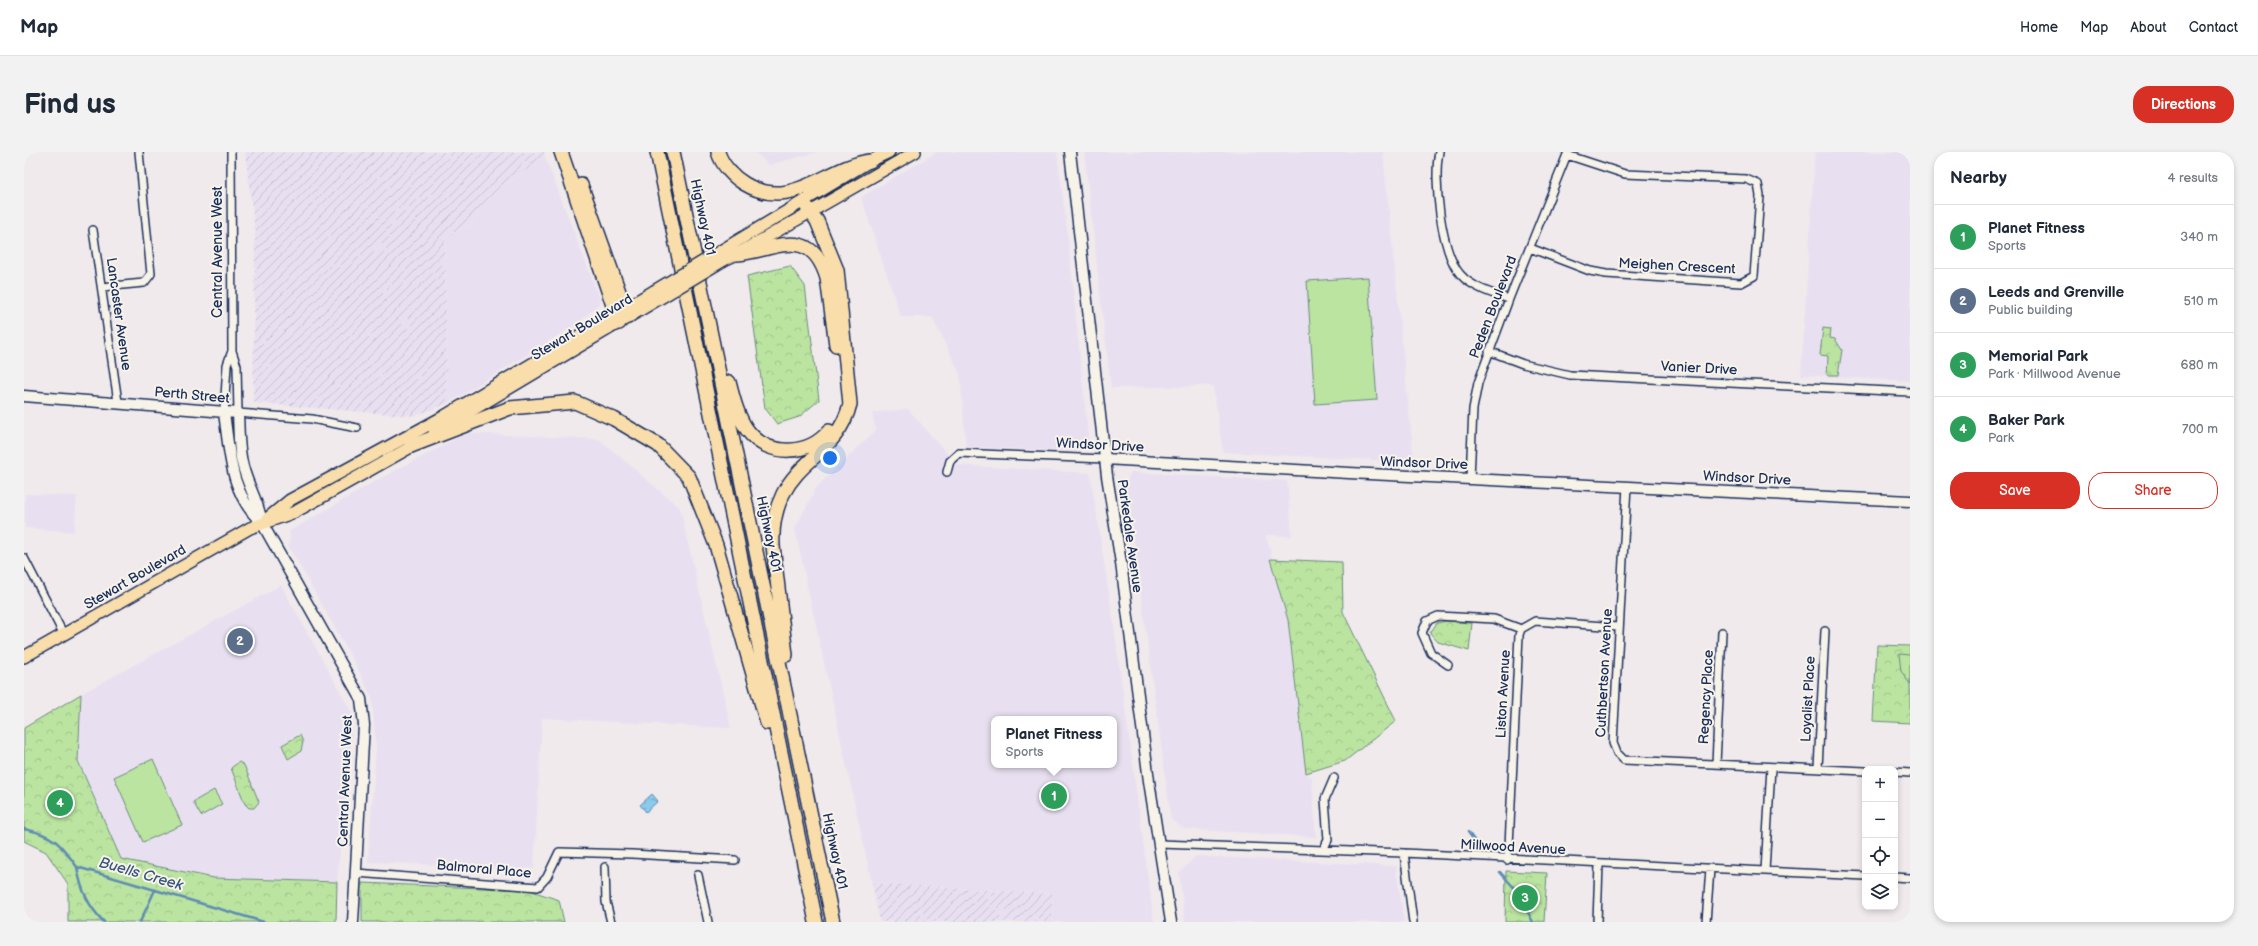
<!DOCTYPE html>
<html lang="en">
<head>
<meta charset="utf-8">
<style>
  :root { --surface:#fff; --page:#f2f2f3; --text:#1f2937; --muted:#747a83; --line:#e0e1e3; --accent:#d93025 }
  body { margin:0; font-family:"Balsamiq Sans",sans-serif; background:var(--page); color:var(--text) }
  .controls { position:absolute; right:12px; bottom:12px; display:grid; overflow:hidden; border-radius:8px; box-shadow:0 2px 6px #0003 }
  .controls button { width:36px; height:36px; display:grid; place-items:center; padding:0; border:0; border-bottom:1px solid var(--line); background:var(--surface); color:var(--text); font:20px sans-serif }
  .you { position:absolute; left:806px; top:306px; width:14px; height:14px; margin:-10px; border:3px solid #fff; border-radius:50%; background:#1a73e8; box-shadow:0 0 0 6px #1a73e833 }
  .badge { display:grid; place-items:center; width:26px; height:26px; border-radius:50%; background:var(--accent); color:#fff; font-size:13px; font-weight:700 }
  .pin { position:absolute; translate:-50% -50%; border:2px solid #fff; box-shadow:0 1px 4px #0006 }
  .popup { position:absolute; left:967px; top:564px; width:126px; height:52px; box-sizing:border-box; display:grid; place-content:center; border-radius:8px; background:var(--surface); filter:drop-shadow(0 1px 3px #0005); font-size:13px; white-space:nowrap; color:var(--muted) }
  .popup b { font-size:15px; color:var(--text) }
  .popup::after { content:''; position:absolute; left:50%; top:100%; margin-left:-8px; border:8px solid transparent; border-top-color:var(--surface) }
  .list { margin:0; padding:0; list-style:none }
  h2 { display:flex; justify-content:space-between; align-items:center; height:52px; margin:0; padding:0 16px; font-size:17px }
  h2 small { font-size:13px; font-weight:400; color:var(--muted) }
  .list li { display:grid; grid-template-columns:26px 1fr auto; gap:12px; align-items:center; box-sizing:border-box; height:64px; padding:0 16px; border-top:1px solid var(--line) }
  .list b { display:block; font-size:15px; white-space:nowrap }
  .list p { margin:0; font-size:13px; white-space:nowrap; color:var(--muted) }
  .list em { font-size:13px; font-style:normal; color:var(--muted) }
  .actions { display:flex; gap:8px; padding:12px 16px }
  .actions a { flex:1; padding:9px 0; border:1px solid var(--accent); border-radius:16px; text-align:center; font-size:14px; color:var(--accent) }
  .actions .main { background:var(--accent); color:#fff }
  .icon { flex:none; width:22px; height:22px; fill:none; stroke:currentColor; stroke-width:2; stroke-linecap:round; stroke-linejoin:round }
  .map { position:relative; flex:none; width:1886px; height:770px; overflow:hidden; border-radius:16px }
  header { display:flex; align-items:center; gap:24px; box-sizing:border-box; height:56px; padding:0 20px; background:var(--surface); border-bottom:1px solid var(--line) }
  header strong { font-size:19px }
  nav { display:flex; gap:22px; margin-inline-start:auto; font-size:14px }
  .intro { display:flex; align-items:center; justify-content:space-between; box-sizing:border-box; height:96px; padding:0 24px }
  h1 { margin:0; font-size:28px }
  .button { padding:10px 18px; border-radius:16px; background:var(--accent); color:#fff; font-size:14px; font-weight:700 }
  main { display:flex; gap:24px; padding:0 24px }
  aside { flex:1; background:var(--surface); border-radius:16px; box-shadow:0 2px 6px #0003 }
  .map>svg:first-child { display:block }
  .built { fill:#e8e0f0; fill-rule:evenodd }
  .industrial { fill:url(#industrial-furrows) }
  .forest { fill:url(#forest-crowns); stroke:#6b8a7f }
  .pitch { fill:#bbe4a0; stroke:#6b8a7f }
  .water { fill:url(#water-ripples); stroke:#5e8cb3 }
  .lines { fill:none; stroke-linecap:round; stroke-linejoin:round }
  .stream { stroke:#5e8cb3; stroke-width:2.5 }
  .street-casing { stroke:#1b2f5e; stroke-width:10 }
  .secondary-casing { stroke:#1b2f5e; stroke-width:13 }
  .primary-casing { stroke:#1b2f5e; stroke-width:14 }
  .highway-casing { stroke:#1b2f5e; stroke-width:16 }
  .street { stroke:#f7f3e8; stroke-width:7 }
  .secondary { stroke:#f7f3e8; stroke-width:10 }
  .primary { stroke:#f9deab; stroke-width:11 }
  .highway { stroke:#f9deab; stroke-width:13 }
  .primary-bridge-casing { stroke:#1b2f5e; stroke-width:14; stroke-linecap:butt }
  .primary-bridge { stroke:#f9deab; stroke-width:11 }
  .labels { text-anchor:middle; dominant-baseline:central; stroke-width:4; stroke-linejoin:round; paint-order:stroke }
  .street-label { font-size:14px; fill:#1b2f5e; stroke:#f7f3e8 }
  .water-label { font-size:15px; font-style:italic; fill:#375681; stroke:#f7f3e8 }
</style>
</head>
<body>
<header>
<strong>Map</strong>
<nav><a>Home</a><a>Map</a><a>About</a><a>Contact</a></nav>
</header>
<div class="intro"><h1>Find us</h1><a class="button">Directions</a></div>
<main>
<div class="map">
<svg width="1886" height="770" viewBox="0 0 1886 770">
  <defs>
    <pattern id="industrial-furrows" width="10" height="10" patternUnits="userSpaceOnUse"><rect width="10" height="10" fill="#e8e0f0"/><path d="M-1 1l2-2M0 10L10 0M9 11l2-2" fill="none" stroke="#c6c0d0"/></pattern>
    <pattern id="forest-crowns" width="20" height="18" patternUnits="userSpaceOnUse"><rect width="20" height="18" fill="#bbe4a0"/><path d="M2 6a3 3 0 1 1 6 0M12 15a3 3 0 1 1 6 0" fill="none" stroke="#a0c48c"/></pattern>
    <pattern id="water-ripples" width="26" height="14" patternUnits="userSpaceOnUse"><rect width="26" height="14" fill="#8acaeb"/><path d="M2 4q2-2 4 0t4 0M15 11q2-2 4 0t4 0" fill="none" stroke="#70a4c2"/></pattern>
  </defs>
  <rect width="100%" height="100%" fill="#f0eaec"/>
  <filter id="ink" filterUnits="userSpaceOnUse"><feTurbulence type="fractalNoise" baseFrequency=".025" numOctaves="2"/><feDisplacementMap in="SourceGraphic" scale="8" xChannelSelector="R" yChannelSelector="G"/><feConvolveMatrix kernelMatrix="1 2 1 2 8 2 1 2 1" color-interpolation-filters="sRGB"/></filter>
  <g filter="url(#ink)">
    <path class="built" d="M731,0H794L745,13Z
      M913,0H1033L1043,77L1065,293L1058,300L942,295L936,222L908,165H877L837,45Z
      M1060,0H1359L1390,310L1199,300L1189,234L1087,236Z
      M1791,0H1886V229L1777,223Z
      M521,5L577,150L553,172L423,252L421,86L448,71L456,55L476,36Z
      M884,257L933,313L1066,321L1089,467L1130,770H1029L1028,742L848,731L771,377L792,336L852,278L848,261ZM970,567H1090V613H970Z
      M443,281L575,287L656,356L707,576L518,566L510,717L344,710L352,597L348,546L333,515L265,395L266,379L355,327Z
      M1107,320L1263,329L1268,384L1242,383L1264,468L1282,621L1288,626L1292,685L1160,677L1147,668L1102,330Z
      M1,342L53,344L50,380L1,376Z
      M257,433L328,561L327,594L313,730L190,726L97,707L54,608L57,542Z
      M1172,704L1372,714L1380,770H1161L1155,721Z"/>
    <path class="industrial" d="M221,0H520L521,5L476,36L456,55L448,71L421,86L423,252L390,264L229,251L231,79Z
      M848,731L1028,742L1029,770H856Z"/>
    <path class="forest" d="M766,114L781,134L795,248L775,265L753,272L741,256L723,124Z
      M1799,176L1807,177L1806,186L1811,187L1818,198L1814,223H1803L1804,204L1796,203Z
      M1246,407L1318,410L1319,460L1372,569L1321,609L1282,621L1264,468Z
      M1422,469L1448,471L1445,499L1414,490L1406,481L1413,471Z
      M1853,493L1886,494V571L1849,569Z
      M57,542L54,609L97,707L190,726L313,730L312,770H44V732L22,700L0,689V576Z
      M276,583L279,590L277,599L264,607L258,593Z
      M215,610L220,613L235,650L230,656H225L221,652L207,616Z
      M1482,719L1523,721L1520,770H1481Z
      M338,731L505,738L535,748L540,770H338Z"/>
    <path class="pitch" d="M1344,125L1353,248L1291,252L1283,129Z
      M1875,502L1886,503V532L1877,519Z
      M129,607L158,673L119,690L90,625Z
      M190,638L198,652L177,664L169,650Z"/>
    <path class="water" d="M628,642L634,649L622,660L616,653Z"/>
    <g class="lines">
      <path class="stream" d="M0,677C30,683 36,691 53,715L240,770
        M1444,680L1455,695
        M53,715C57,738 64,754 80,770
        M1476,720L1493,739L1509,770
        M116,770L131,738"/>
      <g class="street-casing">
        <path id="street" d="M207,0L208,199L213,214L214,261L288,267L333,276
          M1415,0C1409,27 1417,100 1436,122C1447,135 1469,142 1485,147
          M69,78L94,250
          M1506,96L1566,119L1582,122L1717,131L1730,124L1736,44L1734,32L1722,27L1601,22L1543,3
          M78,135L120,131L127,122L115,0
          M1465,199L1499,212L1546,223L1886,240
          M200,261L203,213L208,199
          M923,320L926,309L935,301L1081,307
          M1446,327L1449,257L1454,231L1485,147L1544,0
          M1603,334L1589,591L1593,601L1600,608L1841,619
          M0,406L40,483
          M1424,513L1407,501L1398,481L1403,469L1414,464L1470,467L1497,477
          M1692,612L1698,480
          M1794,616L1801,479
          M1871,620L1886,621
          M1136,692L1380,701L1841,724
          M1299,698L1304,688L1301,647L1310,626
          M1380,701L1389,770
          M1483,708L1485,694L1495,483L1497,477L1511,469L1594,475
          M581,715L582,750L587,770
          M1741,719L1747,615
          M332,721L514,735L523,725L535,700L608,702L711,708
          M674,723L684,770
          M1871,725L1886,726
          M1573,770L1575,712
          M1682,770L1686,717"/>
      </g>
      <g class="secondary-casing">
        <path id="secondary" d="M1046,0L1083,324L1097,411L1125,629L1147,770
          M0,244L214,261C215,280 214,300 220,318C225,336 235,351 238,371
          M200,261C206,301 206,342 238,371L337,547L340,573L329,770
          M1081,307L1325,321L1886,349"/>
      </g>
      <g class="primary-casing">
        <path id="primary" d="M695,100L846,9L865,0
          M700,108L713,102L891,0
          M410,281L633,148
          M244,366L266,348L419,265L630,139
          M0,505L226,376L271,360L394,291"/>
      </g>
      <g class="highway-casing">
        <path id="highway" d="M537,0L595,171
          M633,0L792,770
          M649,0L809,770
          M694,0C698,13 709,25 721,32C768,60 802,15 846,9
          M557,33L604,165
          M713,102C750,99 786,71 803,126L812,193
          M705,230C709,246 714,266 724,279C745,306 785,303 805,279
          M387,294L486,256L551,250L590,267L634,293L665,325L692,393L743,571
          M762,503L749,394C748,377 751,358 759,342C777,306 815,297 826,252L813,118L793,69L780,51"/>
      </g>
      <use href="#street" class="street"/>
      <use href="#secondary" class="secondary"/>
      <use href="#primary" class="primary"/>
      <use href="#highway" class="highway"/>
      <g class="primary-bridge-casing">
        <path id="primary-bridge" d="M630,139L695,100
          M633,148L700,108"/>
      </g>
      <use href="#primary-bridge" class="primary-bridge"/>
    </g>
  </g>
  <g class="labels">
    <g class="street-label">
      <text transform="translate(679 65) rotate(78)">Highway 401</text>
      <text transform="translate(193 100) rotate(-90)">Central Avenue West</text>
      <text transform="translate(1653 114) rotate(3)">Meighen Crescent</text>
      <text transform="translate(1469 155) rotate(-69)">Peden Boulevard</text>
      <text transform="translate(95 162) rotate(82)">Lancaster Avenue</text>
      <text transform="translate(558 175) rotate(-31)">Stewart Boulevard</text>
      <text transform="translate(1675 216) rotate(3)">Vanier Drive</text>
      <text transform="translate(168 243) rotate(5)">Perth Street</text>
      <text transform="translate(1076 293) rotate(3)">Windsor Drive</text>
      <text transform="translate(1400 311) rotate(2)">Windsor Drive</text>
      <text transform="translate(1723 326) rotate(3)">Windsor Drive</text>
      <text transform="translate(745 382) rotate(78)">Highway 401</text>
      <text transform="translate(1106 384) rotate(82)">Parkedale Avenue</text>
      <text transform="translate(111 425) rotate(-30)">Stewart Boulevard</text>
      <text transform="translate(1580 521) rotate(-87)">Cuthbertson Avenue</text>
      <text transform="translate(1479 542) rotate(-87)">Liston Avenue</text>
      <text transform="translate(1682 545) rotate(-87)">Regency Place</text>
      <text transform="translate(1784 547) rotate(-87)">Loyalist Place</text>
      <text transform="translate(321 629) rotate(-88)">Central Avenue West</text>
      <text transform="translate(1489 695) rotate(3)">Millwood Avenue</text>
      <text transform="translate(811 699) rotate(78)">Highway 401</text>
      <text transform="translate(460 717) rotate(5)">Balmoral Place</text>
    </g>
    <g class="water-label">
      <text transform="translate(117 722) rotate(16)">Buells Creek</text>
    </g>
  </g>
</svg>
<div class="controls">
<button>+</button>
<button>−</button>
<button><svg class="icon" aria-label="locate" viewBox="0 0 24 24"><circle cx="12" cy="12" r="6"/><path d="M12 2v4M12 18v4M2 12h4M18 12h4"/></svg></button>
<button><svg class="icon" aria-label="layers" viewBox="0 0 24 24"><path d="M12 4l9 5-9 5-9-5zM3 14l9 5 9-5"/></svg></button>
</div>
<div class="you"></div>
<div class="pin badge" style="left:1030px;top:644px;background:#2e9e5b">1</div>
<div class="popup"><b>Planet Fitness</b>Sports</div>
<div class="pin badge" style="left:216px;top:489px;background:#5c6f8a">2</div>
<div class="pin badge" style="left:1501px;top:746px;background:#2e9e5b">3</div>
<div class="pin badge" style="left:36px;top:651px;background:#2e9e5b">4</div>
</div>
<aside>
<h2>Nearby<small>4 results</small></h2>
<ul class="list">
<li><span class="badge" style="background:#2e9e5b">1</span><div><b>Planet Fitness</b><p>Sports</p></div><em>340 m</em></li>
<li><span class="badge" style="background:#5c6f8a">2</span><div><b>Leeds and Grenville</b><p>Public building</p></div><em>510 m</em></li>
<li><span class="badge" style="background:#2e9e5b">3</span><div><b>Memorial Park</b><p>Park · Millwood Avenue</p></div><em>680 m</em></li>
<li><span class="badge" style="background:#2e9e5b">4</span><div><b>Baker Park</b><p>Park</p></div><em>700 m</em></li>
</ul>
<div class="actions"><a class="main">Save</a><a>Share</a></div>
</aside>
</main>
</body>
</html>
